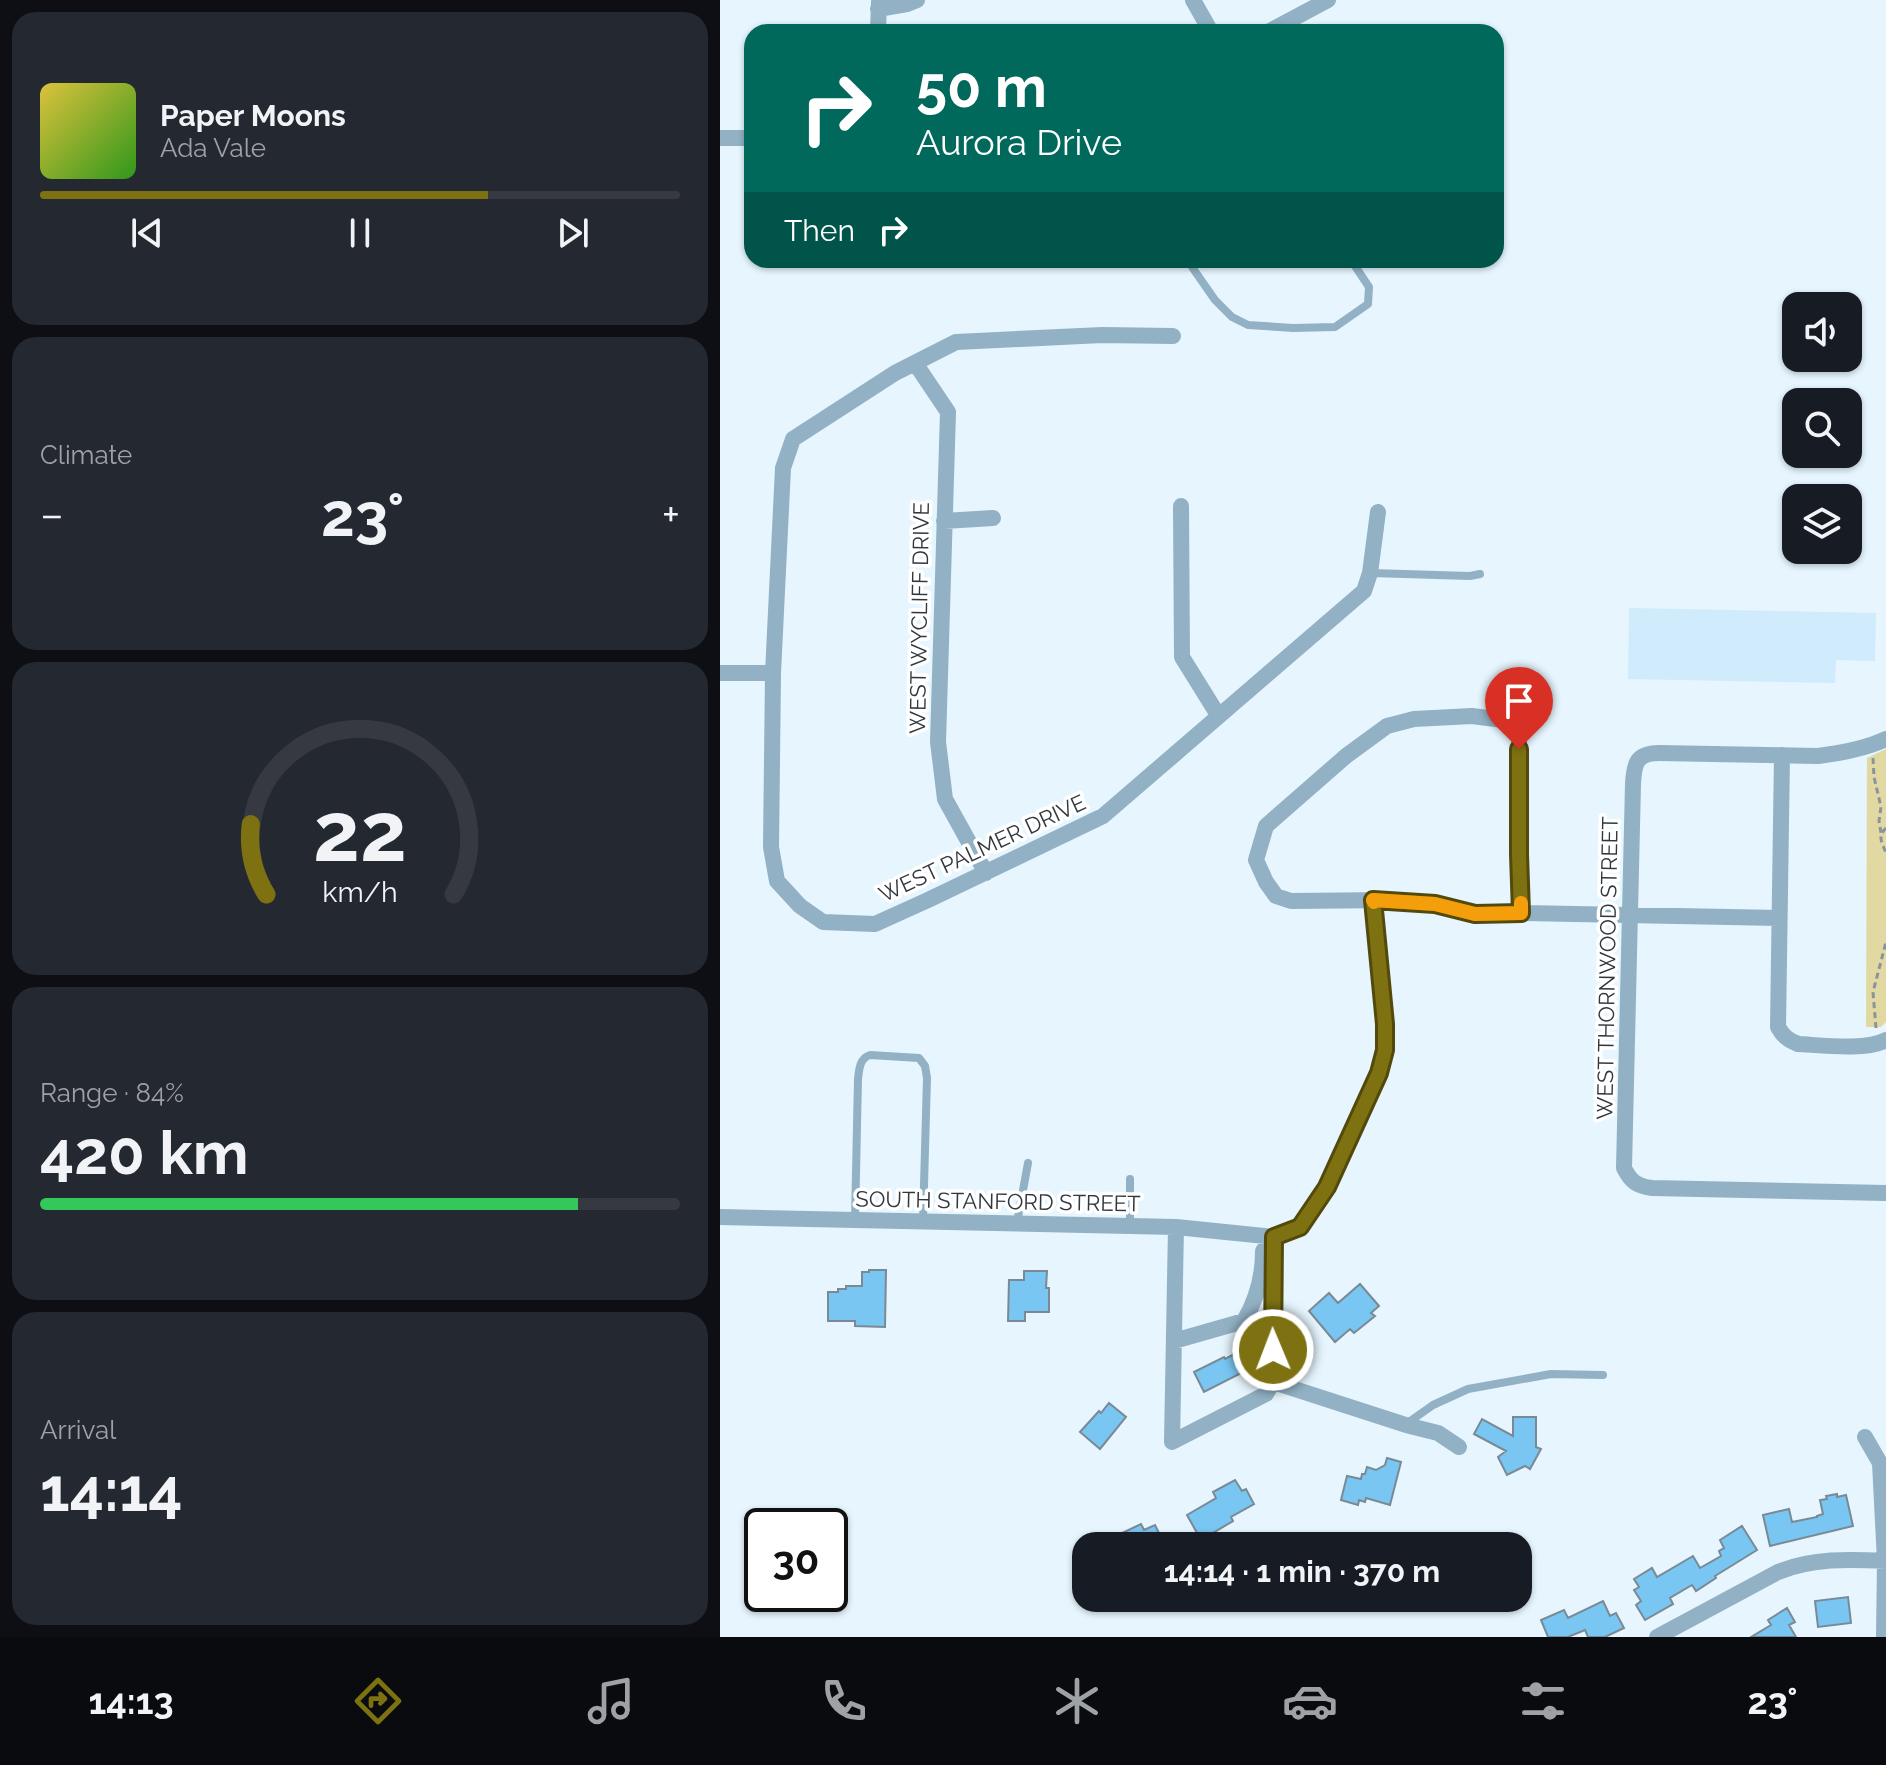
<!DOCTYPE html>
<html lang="en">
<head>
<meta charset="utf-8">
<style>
	body { margin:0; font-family:Raleway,sans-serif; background:#242831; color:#f1f3f6; height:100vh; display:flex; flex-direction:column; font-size:30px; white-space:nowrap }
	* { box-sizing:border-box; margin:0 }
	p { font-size:26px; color:#9ea1a6 }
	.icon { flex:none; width:44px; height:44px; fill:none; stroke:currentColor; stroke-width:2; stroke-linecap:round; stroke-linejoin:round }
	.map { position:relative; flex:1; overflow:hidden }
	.details { display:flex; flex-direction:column; gap:12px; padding:12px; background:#0d0f14; width:720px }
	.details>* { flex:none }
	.top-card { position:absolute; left:24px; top:24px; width:760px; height:244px; border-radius:24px; box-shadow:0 2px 6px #0004; background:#00695c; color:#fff; overflow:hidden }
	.tools { position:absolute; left:1062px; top:292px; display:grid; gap:16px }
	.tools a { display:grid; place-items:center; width:80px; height:80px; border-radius:16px; background:#171b24; box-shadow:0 2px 6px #0004; font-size:40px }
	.speed { position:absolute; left:24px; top:1508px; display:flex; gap:16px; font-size:40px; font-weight:700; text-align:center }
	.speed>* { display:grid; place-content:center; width:104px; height:104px; border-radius:50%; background:#171b24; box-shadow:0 2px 6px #0004; line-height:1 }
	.speed .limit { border:4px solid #111; border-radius:12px; background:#fff; color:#111 }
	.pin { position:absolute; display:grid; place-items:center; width:68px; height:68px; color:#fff; margin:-82px -34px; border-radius:50% 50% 50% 0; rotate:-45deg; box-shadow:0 0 8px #0007 }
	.pin .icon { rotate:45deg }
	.me { position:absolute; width:88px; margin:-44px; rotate:359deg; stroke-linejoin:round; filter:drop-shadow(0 0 6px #0008) }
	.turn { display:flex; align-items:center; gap:28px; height:168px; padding:0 40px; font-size:36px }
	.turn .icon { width:104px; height:104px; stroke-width:2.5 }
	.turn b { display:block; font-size:56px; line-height:68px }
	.then { display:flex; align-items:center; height:76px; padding:0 40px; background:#0003; gap:16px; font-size:30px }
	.big { font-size:60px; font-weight:700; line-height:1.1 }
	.details .card { flex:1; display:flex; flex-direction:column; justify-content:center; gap:12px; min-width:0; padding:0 28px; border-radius:24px; background:#242831 }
	.details .dial { align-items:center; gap:0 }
	.dial svg { height:208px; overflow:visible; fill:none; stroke:#363941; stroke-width:7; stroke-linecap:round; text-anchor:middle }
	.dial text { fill:#f1f3f6; stroke:none }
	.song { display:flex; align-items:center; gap:24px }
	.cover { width:96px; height:96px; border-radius:12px; background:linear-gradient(135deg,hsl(50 70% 55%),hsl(110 70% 35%)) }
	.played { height:8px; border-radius:4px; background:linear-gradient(90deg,#7e7111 70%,#363941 70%) }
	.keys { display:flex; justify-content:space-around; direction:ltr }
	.heat { display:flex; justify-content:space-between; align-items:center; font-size:44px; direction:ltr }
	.charge { height:12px; border-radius:6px; background:linear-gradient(90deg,#34c759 84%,#363941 0) }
	.trip { position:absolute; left:352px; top:1532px; width:460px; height:80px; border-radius:24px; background:#171b24; box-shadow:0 2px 6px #0004; font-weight:700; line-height:80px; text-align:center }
	.dock { display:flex; height:128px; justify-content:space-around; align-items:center; background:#090b0e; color:#9ea1a6 }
	.dock .icon { width:56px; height:56px }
	.dock .current { color:#7e7111 }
	.dock b { font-size:36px; color:#f1f3f6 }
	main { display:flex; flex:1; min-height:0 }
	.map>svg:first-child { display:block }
	.built { fill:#d0ebfb }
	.green { fill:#e1d9a1 }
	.building { fill:#79c6f2; stroke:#798a95; stroke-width:2 }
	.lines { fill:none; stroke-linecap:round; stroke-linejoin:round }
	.path { stroke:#89949b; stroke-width:3; stroke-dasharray:6 4; stroke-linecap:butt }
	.lane { stroke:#92b1c4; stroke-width:8 }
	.street { stroke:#92b1c4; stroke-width:16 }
	.route-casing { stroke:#52490b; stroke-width:20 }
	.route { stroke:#7e7111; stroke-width:14 }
	.slow { stroke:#f59e0b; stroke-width:14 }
	.labels { text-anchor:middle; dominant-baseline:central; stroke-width:7; stroke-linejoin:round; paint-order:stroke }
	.street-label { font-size:22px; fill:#31383d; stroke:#fff }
</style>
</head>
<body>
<main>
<section class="details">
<div class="card">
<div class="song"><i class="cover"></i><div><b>Paper Moons</b><p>Ada Vale</p></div></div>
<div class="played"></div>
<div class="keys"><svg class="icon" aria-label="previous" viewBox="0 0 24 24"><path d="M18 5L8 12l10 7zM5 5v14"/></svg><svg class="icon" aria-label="pause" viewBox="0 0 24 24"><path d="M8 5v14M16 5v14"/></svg><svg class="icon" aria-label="next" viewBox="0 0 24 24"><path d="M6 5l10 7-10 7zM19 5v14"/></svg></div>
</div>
<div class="card"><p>Climate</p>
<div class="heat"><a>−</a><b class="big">23°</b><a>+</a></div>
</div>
<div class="card dial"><svg viewBox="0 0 100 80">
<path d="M14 69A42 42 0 1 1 86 69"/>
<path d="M14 69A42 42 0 0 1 8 42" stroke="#7e7111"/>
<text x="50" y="56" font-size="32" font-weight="700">22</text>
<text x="50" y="72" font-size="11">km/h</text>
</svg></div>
<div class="card"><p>Range · 84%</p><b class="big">420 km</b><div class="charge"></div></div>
<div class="card"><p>Arrival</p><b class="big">14:14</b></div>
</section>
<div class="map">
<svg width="1166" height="1637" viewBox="0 0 1166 1637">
	<rect width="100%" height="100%" fill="#e6f5fe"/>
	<path class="built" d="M909 608 1156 613 1155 661 1116 660 1115 683 908 679Z"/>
	<path class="green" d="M1166 749V1022L1161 1027H1146L1147 758Z"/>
	<path class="building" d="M149 1270H166L165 1327 135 1326V1321H108V1292H118V1289H126V1286H142V1272H149Z
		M304 1271H327L326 1288H329V1312H305V1321H288L289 1280H304Z
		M640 1284 659 1306 651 1313 655 1316 634 1333 630 1329 615 1342 589 1311 609 1293 618 1303Z
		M524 1349 533 1367 484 1392 474 1372 504 1357 505 1359Z
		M389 1403 406 1417 380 1449 360 1432 379 1411 381 1413Z
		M793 1417H816V1447L821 1449 810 1469 805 1466 787 1475 778 1457 786 1451 754 1434 762 1419 793 1436Z
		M667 1458 681 1462 670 1505 646 1498 645 1502 639 1500 638 1505 621 1500 627 1476 641 1479 642 1474H645L647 1467 656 1470 665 1465Z
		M515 1480 522 1491 526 1489 534 1504 511 1517 513 1521 481 1540 467 1515 496 1498 493 1492Z
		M1117 1494V1497L1126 1495 1133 1526 1050 1546 1043 1515 1069 1509 1072 1522 1097 1517V1516L1103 1514 1100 1500 1107 1499 1106 1496Z
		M421 1524 424 1530 435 1525 443 1541 432 1546H375Z
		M1022 1526 1037 1550 995 1576 996 1578 976 1591 972 1585 950 1598 953 1604 925 1620 916 1605 921 1601 914 1590 919 1587 914 1579 932 1568 937 1577 973 1556 980 1568 1001 1556 999 1551 1004 1548 1000 1540Z
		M1128 1597 1131 1623 1098 1627 1095 1601Z
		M883 1601 890 1616 896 1613 904 1628 885 1637H868L865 1630 848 1637H828L821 1620 844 1610 848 1618Z
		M1067 1608 1075 1622 1069 1625 1076 1637H1031L1051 1625 1048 1620Z"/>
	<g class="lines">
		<path class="path" d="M1153 758 1154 777 1161 807 1159 821 1161 833
			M1166 828C1157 837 1162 842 1166 853
			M1156 1028 1153 992 1166 942"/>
		<path class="lane" d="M470 260 472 267 495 300 512 317 528 325 573 328 615 327 648 304 649 287 631 260
			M651 573 750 576 760 574
			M410 1179V1225
			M135 1220 138 1079C139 1069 140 1058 150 1055L199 1058 205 1066 207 1078 203 1221
			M297 1223 308 1163
			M686 1424 713 1405 748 1389 831 1374 883 1375"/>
		<path class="street" d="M473 0 491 32
			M158 9 187 4 197 0
			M158 32 159 2
			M548 32 608 0
			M0 138H32
			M195 363 228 412 218 742 225 799 266 873
			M461 506 462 657 498 715
			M224 521 273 518
			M0 673H53L63 468 73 439 175 373 236 342 382 335 453 336
			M53 673 51 847 57 881 80 906 103 922 155 924 208 900 383 816 644 591 650 573 658 512
			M752 716 799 722V854L801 913 755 914 715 904 670 900 571 901 556 896 546 882 536 860 546 826 626 756 667 726 694 719Z
			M1166 739C1145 749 1122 753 1098 756L939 753C916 753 914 764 913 784L904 1168C911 1182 917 1186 932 1188L1166 1193
			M1062 755 1058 1027C1063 1036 1068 1040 1078 1044 1100 1045 1147 1051 1166 1040
			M801 913 1059 918
			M0 1217 456 1227 554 1237 580 1227 607 1187 630 1140 659 1073 665 1050V1024L653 900
			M456 1227 452 1442 546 1394 553 1382
			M454 1341 524 1321C537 1299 543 1277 543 1251L554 1237
			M553 1382 686 1425 718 1433 739 1447
			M553 1382 552 1319 554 1252
			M1145 1437 1160 1463 1165 1561 1164 1637
			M937 1637 1058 1572C1092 1558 1129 1559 1165 1561"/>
	</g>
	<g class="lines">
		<defs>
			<path id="route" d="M553 1350 554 1237 580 1227 607 1187 659 1073 665 1050V1024L653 900 715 904 755 914 801 913 799 854V749"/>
		</defs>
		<use href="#route" class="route-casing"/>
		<use href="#route" class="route"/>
		<path class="slow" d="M654 902 653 900 715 904 755 914 801 913V903"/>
	</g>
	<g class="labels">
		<g class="street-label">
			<text transform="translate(199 618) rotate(-89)">WEST WYCLIFF DRIVE</text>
			<text transform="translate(262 848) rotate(-25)">WEST PALMER DRIVE</text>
			<text transform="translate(887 968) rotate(-89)">WEST THORNWOOD STREET</text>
			<text transform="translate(278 1201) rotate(1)">SOUTH STANFORD STREET</text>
		</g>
	</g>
</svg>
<div class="tools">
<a><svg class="icon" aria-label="sound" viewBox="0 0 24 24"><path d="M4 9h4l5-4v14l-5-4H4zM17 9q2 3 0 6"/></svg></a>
<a><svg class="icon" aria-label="search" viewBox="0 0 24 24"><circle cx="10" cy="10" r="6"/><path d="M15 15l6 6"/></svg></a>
<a><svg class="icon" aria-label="layers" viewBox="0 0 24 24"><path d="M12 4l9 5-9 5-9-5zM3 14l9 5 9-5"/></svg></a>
</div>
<div class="speed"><div class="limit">30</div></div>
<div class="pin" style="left:799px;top:749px;background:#d93025"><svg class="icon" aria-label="arrive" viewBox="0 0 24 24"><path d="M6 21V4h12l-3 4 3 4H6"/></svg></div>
<svg class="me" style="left:553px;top:1350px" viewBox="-20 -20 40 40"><circle r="17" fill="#7e7111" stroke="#fff" stroke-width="3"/><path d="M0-11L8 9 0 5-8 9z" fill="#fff"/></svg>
<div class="trip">14:14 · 1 min · 370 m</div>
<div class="top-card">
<div class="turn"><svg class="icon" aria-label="right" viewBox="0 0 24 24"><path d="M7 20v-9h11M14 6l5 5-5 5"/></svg><div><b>50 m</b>Aurora Drive</div></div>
<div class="then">Then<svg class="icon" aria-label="right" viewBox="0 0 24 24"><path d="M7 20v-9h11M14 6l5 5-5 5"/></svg></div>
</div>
</div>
</main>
<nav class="dock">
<b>14:13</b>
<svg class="icon current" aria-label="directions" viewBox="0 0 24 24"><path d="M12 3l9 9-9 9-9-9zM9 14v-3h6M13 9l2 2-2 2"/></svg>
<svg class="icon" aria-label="music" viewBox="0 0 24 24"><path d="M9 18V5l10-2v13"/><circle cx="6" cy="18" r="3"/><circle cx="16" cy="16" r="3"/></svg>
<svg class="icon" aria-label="phone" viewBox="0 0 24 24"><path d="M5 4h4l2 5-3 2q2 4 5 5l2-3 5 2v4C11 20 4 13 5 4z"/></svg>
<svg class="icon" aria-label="climate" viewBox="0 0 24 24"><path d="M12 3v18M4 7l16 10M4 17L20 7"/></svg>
<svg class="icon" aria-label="car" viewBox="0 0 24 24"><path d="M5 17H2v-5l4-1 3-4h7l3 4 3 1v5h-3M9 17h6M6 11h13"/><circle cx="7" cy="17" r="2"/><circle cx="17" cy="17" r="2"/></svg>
<svg class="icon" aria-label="filters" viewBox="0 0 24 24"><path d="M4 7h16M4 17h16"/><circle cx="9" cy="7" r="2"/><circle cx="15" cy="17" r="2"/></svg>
<b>23°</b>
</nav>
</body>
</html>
